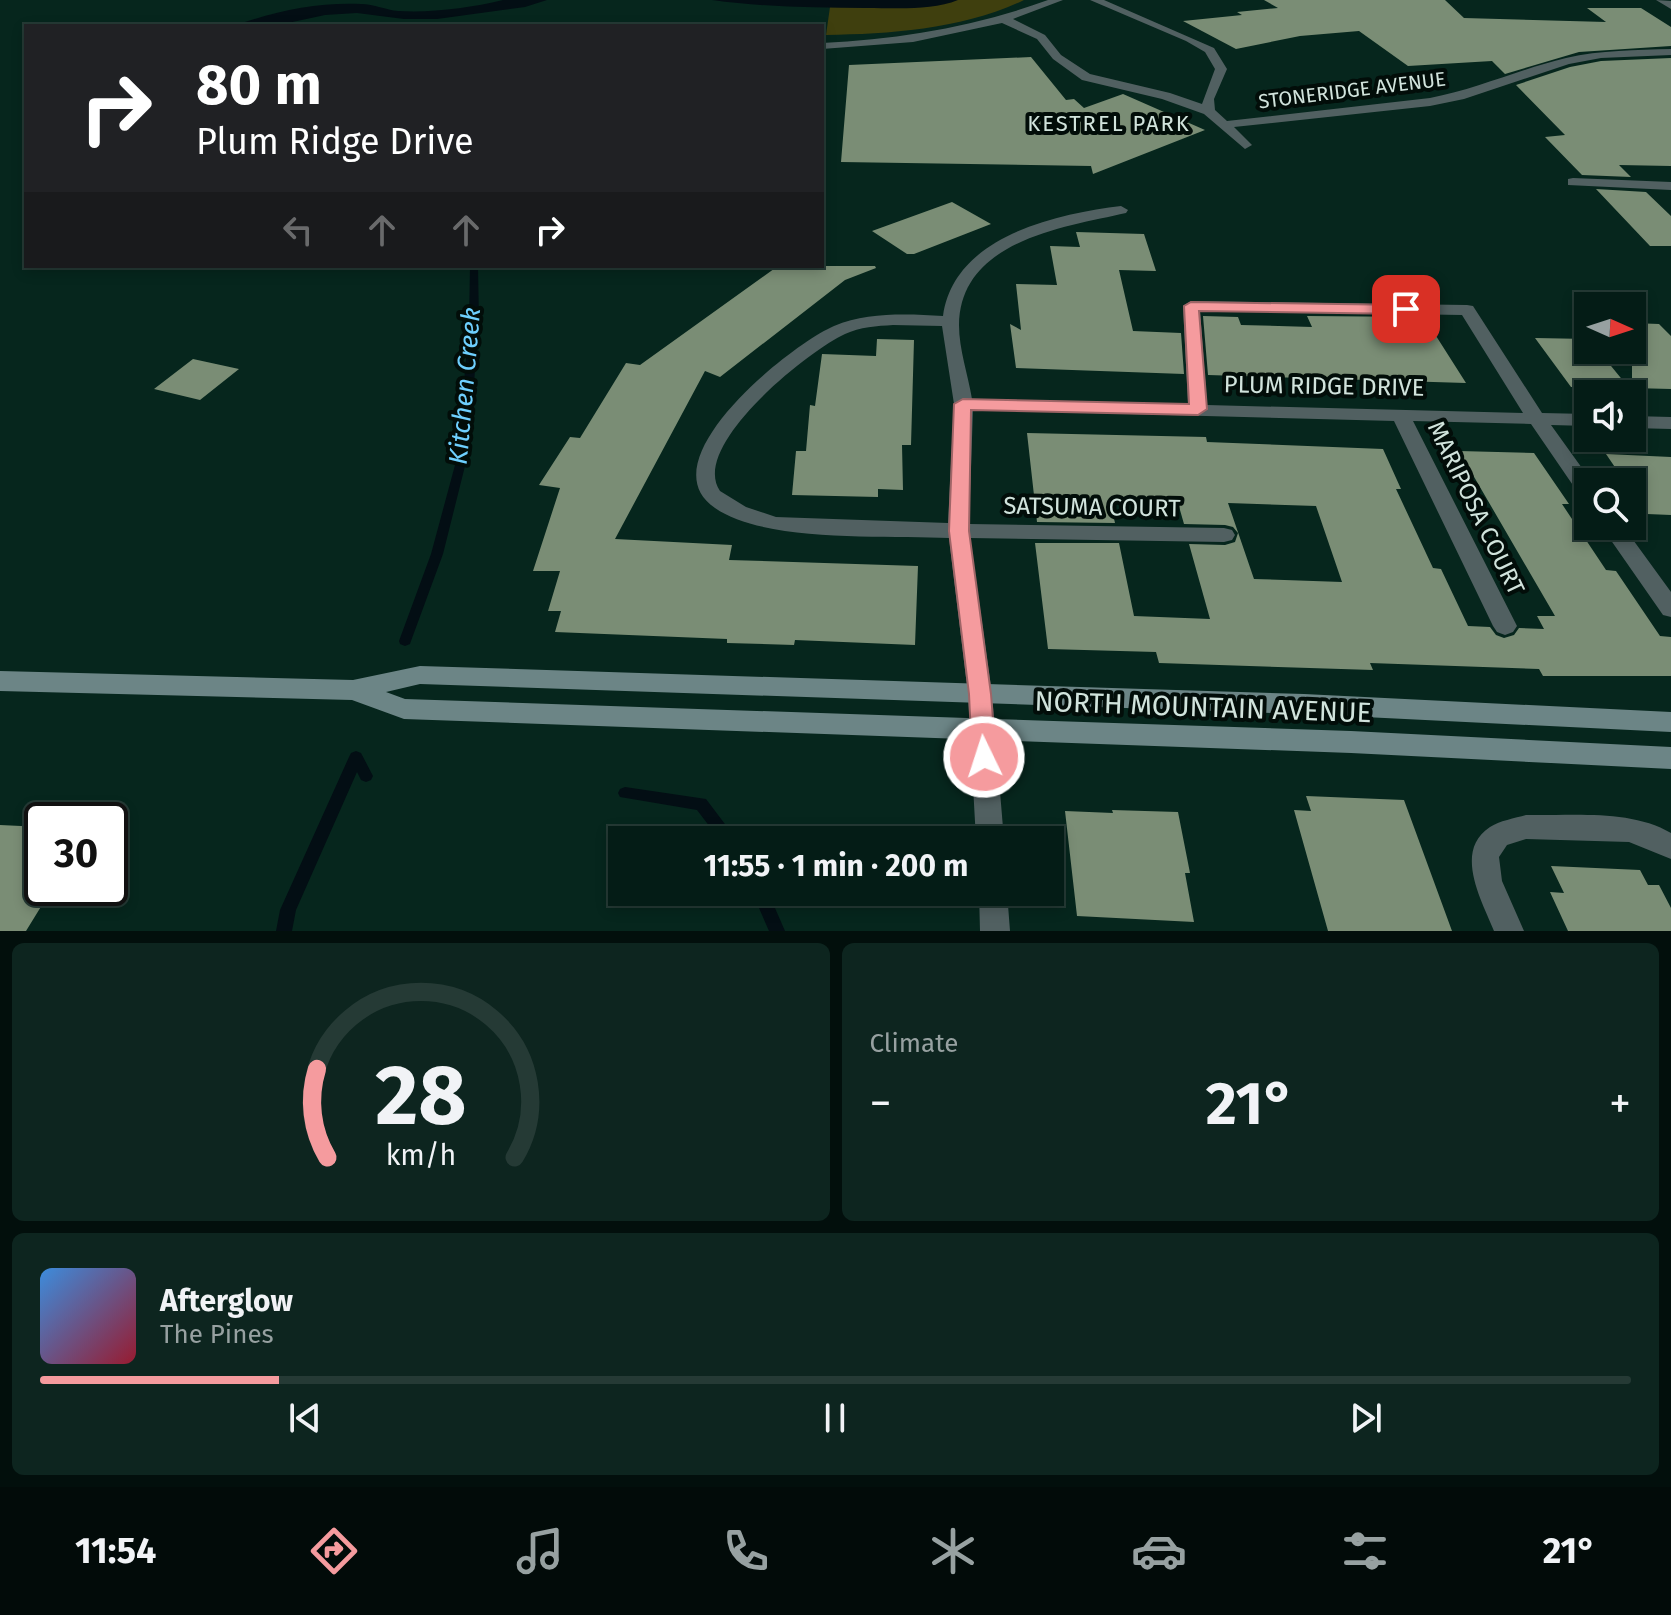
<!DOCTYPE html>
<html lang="en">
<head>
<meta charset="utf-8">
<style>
	body { margin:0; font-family:"Fira Sans",sans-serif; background:#0d251f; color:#f1f3f6; height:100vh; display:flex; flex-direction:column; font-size:30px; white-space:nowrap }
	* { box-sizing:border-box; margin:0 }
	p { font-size:26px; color:#97a1a1 }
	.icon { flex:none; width:44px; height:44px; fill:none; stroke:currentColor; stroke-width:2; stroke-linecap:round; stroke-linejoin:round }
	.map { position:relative; height:931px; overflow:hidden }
	.details { display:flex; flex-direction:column; gap:12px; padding:12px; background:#020f0c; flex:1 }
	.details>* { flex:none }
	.hud { position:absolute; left:24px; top:24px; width:800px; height:244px; border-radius:0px; box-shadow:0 4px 12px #0003,0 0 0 2px #253a35; background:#202124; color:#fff; overflow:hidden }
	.needle { width:52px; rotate:93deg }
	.buttons { position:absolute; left:1574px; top:292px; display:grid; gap:16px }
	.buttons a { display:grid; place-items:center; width:72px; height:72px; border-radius:0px; background:#041c16; box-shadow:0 4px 12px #0003,0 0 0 2px #253a35; font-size:40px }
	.speed { position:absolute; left:24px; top:802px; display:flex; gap:16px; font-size:40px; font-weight:700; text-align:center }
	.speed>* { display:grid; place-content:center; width:104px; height:104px; border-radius:50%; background:#041c16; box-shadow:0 4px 12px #0003,0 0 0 2px #253a35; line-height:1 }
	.speed .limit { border:4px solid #111; border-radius:12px; background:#fff; color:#111 }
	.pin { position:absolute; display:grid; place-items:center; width:68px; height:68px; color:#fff; margin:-34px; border-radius:16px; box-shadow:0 4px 12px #0006 }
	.me { position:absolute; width:88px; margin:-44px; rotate:356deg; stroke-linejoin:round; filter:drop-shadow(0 0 6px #0008) }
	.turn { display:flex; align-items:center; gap:28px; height:168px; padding:0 40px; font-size:36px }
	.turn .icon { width:104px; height:104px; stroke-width:2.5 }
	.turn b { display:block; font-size:56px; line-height:68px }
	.lanes { display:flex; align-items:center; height:76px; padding:0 40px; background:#0003; justify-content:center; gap:40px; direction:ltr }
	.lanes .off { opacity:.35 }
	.big { font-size:60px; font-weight:700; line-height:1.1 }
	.details .tile { flex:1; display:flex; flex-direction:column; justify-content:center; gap:12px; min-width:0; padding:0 28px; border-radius:12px; background:#0d251f }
	.details .dial { align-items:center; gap:0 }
	.dial svg { height:208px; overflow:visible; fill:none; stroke:#253a35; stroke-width:7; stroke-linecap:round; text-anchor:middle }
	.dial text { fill:#f1f3f6; stroke:none }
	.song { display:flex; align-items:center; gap:24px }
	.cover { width:96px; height:96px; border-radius:12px; background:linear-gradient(135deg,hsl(210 70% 55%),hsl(350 70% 35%)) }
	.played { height:8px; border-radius:4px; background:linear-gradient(90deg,#f59b9e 15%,#253a35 15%) }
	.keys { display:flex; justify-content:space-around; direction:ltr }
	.heat { display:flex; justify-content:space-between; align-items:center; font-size:44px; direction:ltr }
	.details .tiles { flex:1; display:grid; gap:12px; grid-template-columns:1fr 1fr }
	.tile:last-child { grid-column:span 2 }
	.trip { position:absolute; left:608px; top:826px; width:456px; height:80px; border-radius:0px; background:#041c16; box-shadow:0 4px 12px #0003,0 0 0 2px #253a35; font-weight:700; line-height:80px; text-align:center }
	.menu { display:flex; height:128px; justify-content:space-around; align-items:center; background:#020b09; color:#97a1a1 }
	.menu .icon { width:56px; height:56px }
	.menu .current { color:#f59b9e }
	.menu b { font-size:36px; color:#f1f3f6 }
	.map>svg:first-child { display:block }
	.green { fill:#3f3f0e }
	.water { fill:#030e14 }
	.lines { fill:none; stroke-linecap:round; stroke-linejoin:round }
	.stream { fill:#030e14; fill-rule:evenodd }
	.building { fill:#7a8d75; fill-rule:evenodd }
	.street { fill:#516061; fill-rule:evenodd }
	.secondary { fill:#6c8586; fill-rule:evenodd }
	.route { fill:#f59b9e; stroke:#9f6567; stroke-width:2 }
	.labels { text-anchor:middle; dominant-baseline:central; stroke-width:8; stroke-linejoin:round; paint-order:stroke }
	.far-street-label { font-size:20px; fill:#d1e3dc; stroke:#020d09 }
	.far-neighbourhood-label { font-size:22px; letter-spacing:2px; fill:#d1e3dc; stroke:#020d09 }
	.street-label { font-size:24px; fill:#d1e3dc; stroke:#020d09 }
	.water-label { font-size:26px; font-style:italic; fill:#6ecffe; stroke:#020d09 }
	.near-street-label { font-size:28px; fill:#d1e3dc; stroke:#020d09 }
</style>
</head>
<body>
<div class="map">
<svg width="1671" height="931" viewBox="0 0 1671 931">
	<rect width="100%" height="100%" fill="#06261d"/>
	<path class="green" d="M831 0H1024C964 29 891 34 826 35Z"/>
	<path class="water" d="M503 0H547L525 7 437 19H404L357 13 325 15 274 26H234C274 11 319 2 361 4 374 4 386 10 398 11 432 13 470 8 503 0Z
		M712 0H958C931 11 895 8 866 8 815 8 763 7 712 0Z"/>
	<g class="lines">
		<path class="stream" d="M470 266H478L479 323 468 454 443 554 411 641 410 644 405 646 400 644 399 641 431 554 458 454 469 323Z
			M356 751 361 753 373 776 371 780 366 782 361 780 357 772 296 910 292 931H276L280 910 349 757 351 753Z
			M625 787 706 799 737 840H720L697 810 620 797 618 793 620 789Z
			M752 892H768L785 931H769Z"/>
	</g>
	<path class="building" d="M1264 0H1445L1464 18 1606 22 1587 8H1641L1671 27V46L1579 52 1505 74 1492 61 1408 66 1359 31 1300 36 1236 49 1183 21 1242 15 1237 12 1278 8Z
		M1031 57 1066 100 1074 99 1084 108 1123 94 1205 130 1093 174 1091 166 841 162 849 65Z
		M1671 58V166L1619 165 1631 177 1582 175 1545 137 1565 135 1516 85 1570 67 1601 61Z
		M1596 189 1646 192 1671 216V246H1650Z
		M952 202 991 224 914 254H907L872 231Z
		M1076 232 1144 234 1156 271 1119 270 1133 331 1181 333 1184 374 1016 368 1010 324 1021 330 1016 284 1057 285 1050 246 1080 247Z
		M778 266H875L876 268 845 280 720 377 705 371 615 539 732 545 729 560 918 566 915 645 795 640 794 645 727 643V639L555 632 561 611H548L560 571H533L560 488 539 485 570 437 580 438 626 363 640 365Z
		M1203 316 1238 317 1241 325 1312 327 1307 316 1424 317 1466 383 1208 375Z
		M1632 323 1659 324 1671 336V389L1632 388Z
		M1535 338 1588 339V350H1598L1629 388 1571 387Z
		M877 339 914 340 911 445H902L903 490 878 489V497L792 495 796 451H806L810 405 815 406 822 354 876 356Z
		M193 359 239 369 200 400 154 389Z
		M1027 433 1206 437 1207 442 1383 449 1401 489H1396L1433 568 1441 569 1468 626 1490 627 1496 635 1504 638 1514 635 1519 628 1544 629 1537 616H1555L1459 451 1534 453 1569 504H1562L1606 570 1616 571 1660 636 1671 637V676H1543L1539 669 1370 663 1373 670 1159 663 1156 652 1048 649 1035 543H1119L1134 616 1210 619 1189 544 1225 545 1235 542 1238 533 1233 527 1225 525 1184 524 1178 503 1110 501 1115 523 1037 522ZM1228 503 1316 506 1342 582 1254 579Z
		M1606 454 1671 457V515L1647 514 1632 492V482H1625Z
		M1306 796 1404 800 1452 931H1328L1294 810 1311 811Z
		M1112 810 1178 812 1190 873H1185L1194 922 1077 916 1065 811 1113 813Z
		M0 825 42 827V905L26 931H0Z
		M1551 866 1640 870 1648 885H1659L1671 908V931H1568L1550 892 1564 893Z"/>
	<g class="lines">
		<path class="street" d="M1048 0H1063L1013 19 1045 35 1061 55 1090 74 1170 93 1202 104 1215 69 1205 52 1186 41 1090 0H1104L1214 48 1227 69 1214 99 1215 110 1227 121 1430 98C1477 89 1520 69 1566 58 1601 50 1636 50 1671 49V55L1601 58 1569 64 1464 99 1430 106 1234 127 1252 145 1245 149 1204 114 1162 99 1082 80 1053 59 1037 39 1002 23 913 42 822 49V43C900 39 974 27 1048 0Z
			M1656 0 1671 1V9Z
			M1573 178 1671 182V190L1568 185V179Z
			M1121 206 1128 210 1126 213C1065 227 960 240 959 325 959 350 968 374 972 399L1188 404 1183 306 1191 301 1467 305 1473 306 1542 413 1588 414V426L1551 425 1592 482H1588V499L1581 497 1531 424 1413 421 1517 626 1513 632 1505 635 1497 632 1493 626 1394 421 973 410 969 524 1224 528 1232 530 1235 535 1232 540 1224 542 970 538 992 694 1004 840H976L968 694 949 538C886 535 765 543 715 508 645 461 790 345 834 326 868 312 907 314 943 316 954 236 1056 214 1121 206ZM1200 311 1462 315 1523 413 1207 405ZM893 325 942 326 954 404 948 523 776 517 746 507 720 491C689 446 808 351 845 334 860 327 877 326 893 325Z
			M1632 416 1671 417V429L1632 428Z
			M1601 526H1623L1671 592V617L1663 615Z
			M1526 815C1572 816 1630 809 1671 833V859L1629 842 1526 839 1507 845 1499 857 1502 881 1524 931H1494C1482 901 1453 851 1490 827 1499 821 1515 818 1526 815Z
			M979 892H1007L1010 931H980Z"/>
		<path class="secondary" d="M420 666 1304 694 1671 712V732L1304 714 420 684 386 692 405 699 1351 731 1671 747V769L1351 753 404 719 352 700 0 691V671L353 680Z"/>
	</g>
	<path class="route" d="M1191 302 1406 305 1413 309 1406 314 1199 311 1207 409 1198 415 971 410 969 531 991 694 996 757 993 764 984 767 976 764 972 757 969 694 949 531 954 404 963 399 1189 404 1184 306Z"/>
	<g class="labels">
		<g class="far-street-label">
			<text transform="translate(1352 90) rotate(-7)">STONERIDGE AVENUE</text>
		</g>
		<g class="far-neighbourhood-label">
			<text x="1109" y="123">KESTREL PARK</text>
		</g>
		<g class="street-label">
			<text transform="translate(1324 386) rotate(1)">PLUM RIDGE DRIVE</text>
			<text transform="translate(1092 507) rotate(1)">SATSUMA COURT</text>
			<text transform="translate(1476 508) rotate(64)">MARIPOSA COURT</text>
		</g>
		<g class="water-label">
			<text transform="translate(465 386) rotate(-85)">Kitchen Creek</text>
		</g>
		<g class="near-street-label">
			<text transform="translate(1203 707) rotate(2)">NORTH MOUNTAIN AVENUE</text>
		</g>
	</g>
</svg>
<div class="buttons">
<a><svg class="needle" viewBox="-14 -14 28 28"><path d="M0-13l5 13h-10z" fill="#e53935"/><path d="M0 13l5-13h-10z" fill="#97a1a1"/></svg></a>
<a><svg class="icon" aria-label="sound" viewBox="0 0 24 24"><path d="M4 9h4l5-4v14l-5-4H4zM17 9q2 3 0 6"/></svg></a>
<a><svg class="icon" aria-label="search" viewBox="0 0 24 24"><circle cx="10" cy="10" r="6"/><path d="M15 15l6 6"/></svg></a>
</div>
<div class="speed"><div class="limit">30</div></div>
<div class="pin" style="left:1406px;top:309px;background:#d93025"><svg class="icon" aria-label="arrive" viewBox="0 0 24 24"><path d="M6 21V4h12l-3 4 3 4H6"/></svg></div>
<svg class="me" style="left:984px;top:757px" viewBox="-20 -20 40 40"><circle r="17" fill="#f59b9e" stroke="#fff" stroke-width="3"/><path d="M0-11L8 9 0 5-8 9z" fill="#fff"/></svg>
<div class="trip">11:55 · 1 min · 200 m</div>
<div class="hud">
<div class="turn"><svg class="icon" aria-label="right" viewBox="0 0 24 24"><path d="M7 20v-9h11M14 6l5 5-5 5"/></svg><div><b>80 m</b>Plum Ridge Drive</div></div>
<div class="lanes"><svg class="icon off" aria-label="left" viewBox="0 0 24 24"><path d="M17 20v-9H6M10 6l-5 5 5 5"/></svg><svg class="icon off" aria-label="ahead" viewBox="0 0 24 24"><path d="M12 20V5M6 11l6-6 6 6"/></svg><svg class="icon off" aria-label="ahead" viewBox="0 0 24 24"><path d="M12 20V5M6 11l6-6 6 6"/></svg><svg class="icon" aria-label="right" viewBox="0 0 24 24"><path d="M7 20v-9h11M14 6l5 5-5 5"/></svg></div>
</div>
</div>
<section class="details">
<div class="tiles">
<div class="tile dial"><svg viewBox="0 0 100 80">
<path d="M14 69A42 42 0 1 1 86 69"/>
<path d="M14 69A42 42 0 0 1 10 35" stroke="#f59b9e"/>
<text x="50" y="56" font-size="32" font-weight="700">28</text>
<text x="50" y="72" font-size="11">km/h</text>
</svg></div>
<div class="tile"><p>Climate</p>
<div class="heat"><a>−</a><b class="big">21°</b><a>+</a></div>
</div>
<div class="tile">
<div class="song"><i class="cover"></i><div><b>Afterglow</b><p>The Pines</p></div></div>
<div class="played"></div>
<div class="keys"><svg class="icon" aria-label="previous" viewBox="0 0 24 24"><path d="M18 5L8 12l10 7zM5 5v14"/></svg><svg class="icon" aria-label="pause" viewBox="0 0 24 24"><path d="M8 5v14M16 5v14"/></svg><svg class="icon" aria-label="next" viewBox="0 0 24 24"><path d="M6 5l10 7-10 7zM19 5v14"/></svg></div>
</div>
</div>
</section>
<nav class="menu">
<b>11:54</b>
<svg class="icon current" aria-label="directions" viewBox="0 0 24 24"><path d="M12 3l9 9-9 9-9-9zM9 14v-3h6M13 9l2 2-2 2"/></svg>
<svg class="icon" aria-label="music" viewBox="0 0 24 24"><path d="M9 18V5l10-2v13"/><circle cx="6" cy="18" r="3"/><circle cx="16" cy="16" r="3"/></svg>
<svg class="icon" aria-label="phone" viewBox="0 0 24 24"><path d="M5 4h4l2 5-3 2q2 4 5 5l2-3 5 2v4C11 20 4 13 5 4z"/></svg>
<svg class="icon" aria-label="climate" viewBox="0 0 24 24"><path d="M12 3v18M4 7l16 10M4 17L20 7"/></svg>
<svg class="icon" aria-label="car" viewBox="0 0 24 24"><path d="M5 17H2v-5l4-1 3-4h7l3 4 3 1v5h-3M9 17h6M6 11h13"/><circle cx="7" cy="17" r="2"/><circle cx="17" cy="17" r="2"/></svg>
<svg class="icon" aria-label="filters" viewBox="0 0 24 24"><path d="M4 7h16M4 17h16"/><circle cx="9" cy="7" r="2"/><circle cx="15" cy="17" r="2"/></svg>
<b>21°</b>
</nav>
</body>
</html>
